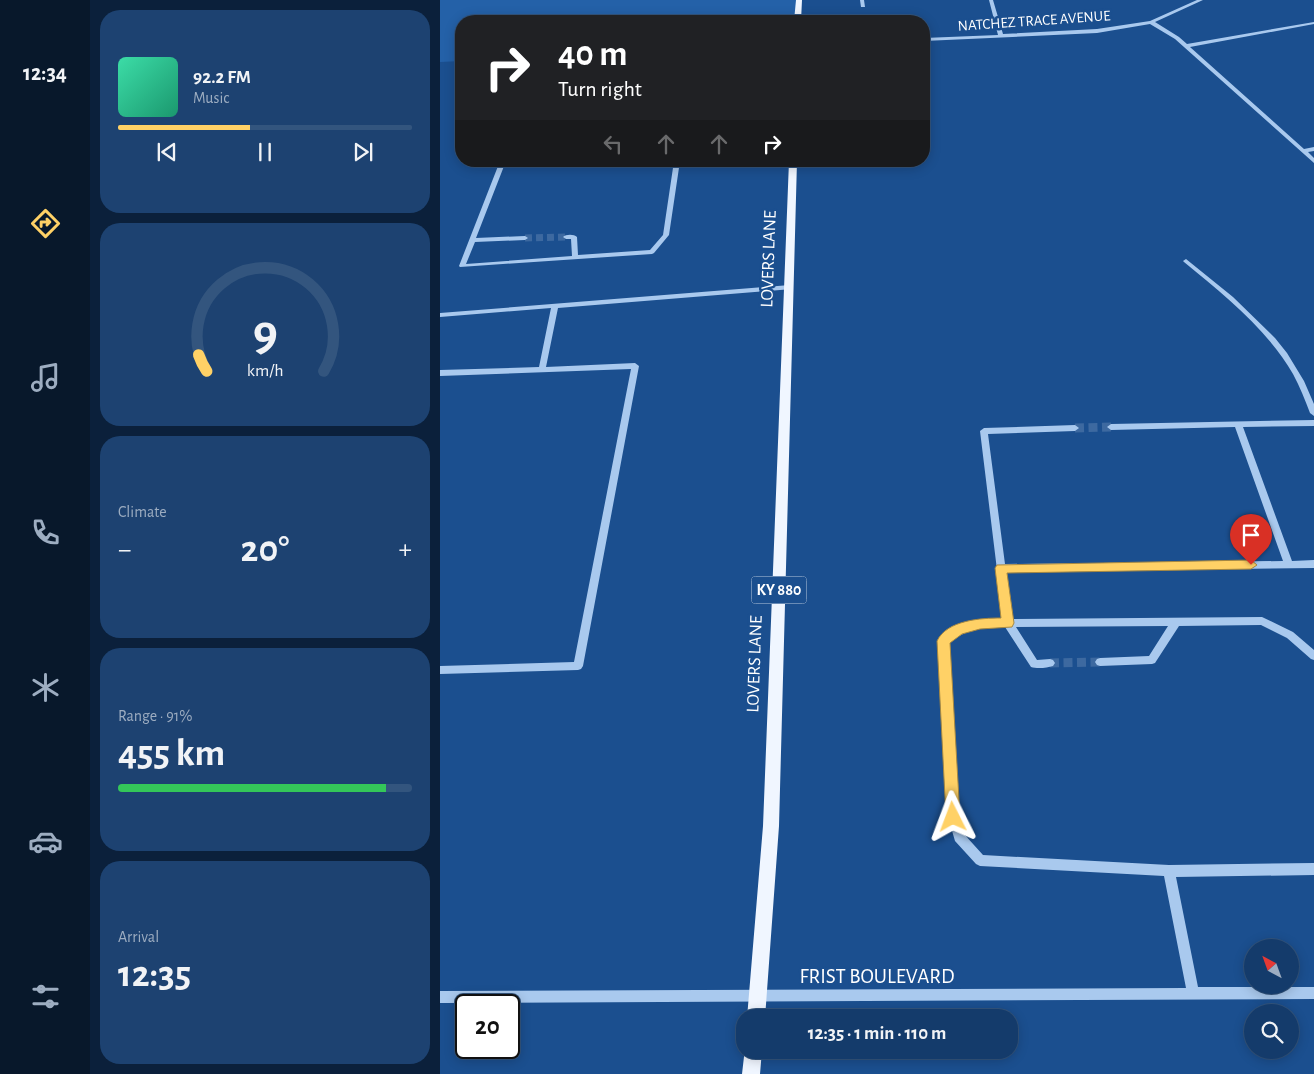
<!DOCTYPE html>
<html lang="en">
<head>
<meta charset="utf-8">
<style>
	body { margin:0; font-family:"Alegreya Sans",sans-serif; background:#1d4271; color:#f1f3f6; height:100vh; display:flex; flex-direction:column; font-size:19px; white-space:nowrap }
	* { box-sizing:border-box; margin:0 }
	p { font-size:16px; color:#9dadc1 }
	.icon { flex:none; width:28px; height:28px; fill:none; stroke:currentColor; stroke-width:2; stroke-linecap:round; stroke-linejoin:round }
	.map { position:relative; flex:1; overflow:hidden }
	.details { display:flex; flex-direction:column; gap:10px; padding:10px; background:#0b203b; width:350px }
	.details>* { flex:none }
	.banner { position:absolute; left:15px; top:15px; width:475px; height:152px; border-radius:20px; box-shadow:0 2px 12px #0003,0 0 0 1px #33557e; background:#202124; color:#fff; overflow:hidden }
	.needle { width:32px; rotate:319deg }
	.buttons { position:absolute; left:804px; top:939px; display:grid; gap:10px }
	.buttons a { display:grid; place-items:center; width:55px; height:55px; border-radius:50%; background:#143b6b; box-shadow:0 2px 12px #0003,0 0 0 1px #33557e; font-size:25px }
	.speed { position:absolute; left:15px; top:994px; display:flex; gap:10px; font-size:25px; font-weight:700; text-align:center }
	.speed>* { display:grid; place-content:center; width:65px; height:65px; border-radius:50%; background:#143b6b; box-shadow:0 2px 12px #0003,0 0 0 1px #33557e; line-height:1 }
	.speed .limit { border:2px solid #111; border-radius:8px; background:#fff; color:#111 }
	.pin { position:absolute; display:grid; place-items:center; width:42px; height:42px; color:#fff; margin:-51px -21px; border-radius:50% 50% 50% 0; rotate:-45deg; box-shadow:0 0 5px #0007 }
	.pin .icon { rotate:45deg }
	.me { position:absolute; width:55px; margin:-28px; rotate:357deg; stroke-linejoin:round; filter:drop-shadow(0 0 4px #0008) }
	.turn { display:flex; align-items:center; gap:18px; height:105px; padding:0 20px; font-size:22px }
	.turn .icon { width:65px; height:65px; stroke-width:2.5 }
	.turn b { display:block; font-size:35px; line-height:42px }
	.lanes { display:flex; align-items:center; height:48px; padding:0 20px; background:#0003; justify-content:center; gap:25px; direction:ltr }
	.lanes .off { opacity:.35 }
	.big { font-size:38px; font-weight:700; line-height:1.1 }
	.details .tile { flex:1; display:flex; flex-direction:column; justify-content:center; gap:8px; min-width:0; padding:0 18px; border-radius:20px; background:#1d4271 }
	.details .dial { align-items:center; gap:0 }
	.dial svg { height:130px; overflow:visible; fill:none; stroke:#33557e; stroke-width:7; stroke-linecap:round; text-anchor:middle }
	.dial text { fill:#f1f3f6; stroke:none }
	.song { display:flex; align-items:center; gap:15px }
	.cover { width:60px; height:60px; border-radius:8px; background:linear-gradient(135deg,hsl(160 70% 55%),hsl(160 70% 35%)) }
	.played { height:5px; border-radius:2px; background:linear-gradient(90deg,#ffd166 45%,#33557e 45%) }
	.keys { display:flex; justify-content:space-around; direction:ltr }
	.heat { display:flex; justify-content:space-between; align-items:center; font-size:28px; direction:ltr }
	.charge { height:8px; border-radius:4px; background:linear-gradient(90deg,#34c759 91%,#33557e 0) }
	.trip { position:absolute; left:296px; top:1009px; width:282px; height:50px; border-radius:20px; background:#143b6b; box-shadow:0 2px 12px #0003,0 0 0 1px #33557e; font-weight:700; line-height:50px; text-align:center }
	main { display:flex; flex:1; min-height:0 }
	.tab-bar { display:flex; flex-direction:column; width:90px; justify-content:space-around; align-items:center; background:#08182b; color:#9dadc1 }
	.tab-bar .icon { width:35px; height:35px }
	.tab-bar .active { color:#ffd166 }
	.tab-bar b { font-size:22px; color:#f1f3f6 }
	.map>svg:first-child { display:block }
	.green { fill:#2461a8 }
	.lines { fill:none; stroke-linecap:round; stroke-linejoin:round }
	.minor-tunnel-far1 { stroke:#3d69a0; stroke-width:7; stroke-dasharray:7 4; stroke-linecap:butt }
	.minor-tunnel { stroke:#3d69a0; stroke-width:9; stroke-dasharray:9 4.5; stroke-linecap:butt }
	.minor { fill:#a9c9ee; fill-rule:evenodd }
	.major { fill:#f0f6ff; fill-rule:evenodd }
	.route { fill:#ffd166; stroke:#a68842 }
	.labels { text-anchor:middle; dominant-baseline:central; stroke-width:5; stroke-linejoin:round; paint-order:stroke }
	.far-street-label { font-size:15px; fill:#fff; stroke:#1b4f8f }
	.shield { fill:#1b4f8f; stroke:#bbcadd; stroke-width:1 }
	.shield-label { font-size:16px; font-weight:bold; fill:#fff }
	.street-label { font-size:18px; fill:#fff; stroke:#1b4f8f }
	.near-street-label { font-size:21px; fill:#fff; stroke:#1b4f8f }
</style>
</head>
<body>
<main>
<nav class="tab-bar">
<b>12:34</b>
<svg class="icon active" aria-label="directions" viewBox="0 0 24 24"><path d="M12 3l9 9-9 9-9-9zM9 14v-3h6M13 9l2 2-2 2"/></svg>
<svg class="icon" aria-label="music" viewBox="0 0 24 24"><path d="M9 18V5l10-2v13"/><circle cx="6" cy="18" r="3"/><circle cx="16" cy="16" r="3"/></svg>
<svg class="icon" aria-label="phone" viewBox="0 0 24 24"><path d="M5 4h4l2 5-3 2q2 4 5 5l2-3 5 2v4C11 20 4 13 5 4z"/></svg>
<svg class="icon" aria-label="climate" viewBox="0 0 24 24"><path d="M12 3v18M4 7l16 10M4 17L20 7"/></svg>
<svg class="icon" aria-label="car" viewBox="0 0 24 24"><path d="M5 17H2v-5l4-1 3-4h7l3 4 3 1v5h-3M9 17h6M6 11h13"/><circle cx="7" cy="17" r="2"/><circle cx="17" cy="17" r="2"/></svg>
<svg class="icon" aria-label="filters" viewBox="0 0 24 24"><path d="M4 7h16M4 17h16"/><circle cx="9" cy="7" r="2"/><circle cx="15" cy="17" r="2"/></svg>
</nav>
<section class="details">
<div class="tile">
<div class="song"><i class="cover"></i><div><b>92.2 FM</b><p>Music</p></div></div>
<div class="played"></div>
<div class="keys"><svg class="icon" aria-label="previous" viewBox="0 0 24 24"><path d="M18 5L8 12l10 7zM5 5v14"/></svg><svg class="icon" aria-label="pause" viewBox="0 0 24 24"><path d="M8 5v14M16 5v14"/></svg><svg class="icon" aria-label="next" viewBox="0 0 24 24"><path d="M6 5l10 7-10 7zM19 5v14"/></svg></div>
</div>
<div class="tile dial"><svg viewBox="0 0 100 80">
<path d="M14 69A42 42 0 1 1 86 69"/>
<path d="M14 69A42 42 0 0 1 9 59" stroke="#ffd166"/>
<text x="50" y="56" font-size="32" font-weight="700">9</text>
<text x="50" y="72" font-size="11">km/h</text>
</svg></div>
<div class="tile"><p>Climate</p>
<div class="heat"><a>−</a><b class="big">20°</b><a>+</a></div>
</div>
<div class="tile"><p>Range · 91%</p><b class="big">455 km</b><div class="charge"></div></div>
<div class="tile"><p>Arrival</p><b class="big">12:35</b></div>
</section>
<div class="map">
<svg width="874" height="1074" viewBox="0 0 874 1074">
	<rect width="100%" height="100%" fill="#1b4f8f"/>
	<path class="green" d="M0 0H359L358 21H21V61L0 62Z"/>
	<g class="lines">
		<path class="minor-tunnel-far1" d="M85 238 126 237"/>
		<path class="minor-tunnel" d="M635 428 671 427
			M610 663 660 662"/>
		<path class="minor" d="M420 0H424L425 7H421Z
			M549 0H553L563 34 657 29 710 21 757 0H763L715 22 739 37 747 44 874 22V24L750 47 864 149 874 147V151L868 152 874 158V163L735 39 710 24 657 33 484 41V38L558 35Z
			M60 161H66L36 238 85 236 88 238 85 240 35 242 26 264 132 256 131 239H126L123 237C126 234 134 234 137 237L138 255 210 250 223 235 234 161H240L229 235 214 253 212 254 20 267 19 266Z
			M746 259 793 297 835 338 847 353 864 381 874 404V416L870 413C865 400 860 387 853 374 827 329 784 295 744 262L743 261Z
			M350 285H352V289L118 308 106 367 195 363 199 366 143 666 141 669 138 670 0 674V666L134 662 191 369 0 376V370L99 367 111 308 0 317V313Z
			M874 420V426L803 427 852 561 874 560V568L566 572 572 619 822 617 853 632 874 650V660L871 659 847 638 821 625 739 626 715 663 712 664 660 666 657 665 655 662 657 659 660 658 709 656 728 626 576 627 597 660 610 659 613 660 615 663 613 666C607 668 597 669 591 667L565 627C539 627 530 628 508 643L518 817 524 834 543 855 729 865 874 863V875L736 877 758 987H874V999L0 1003V991L746 988 724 876 540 866 536 864 515 841 508 817 498 641 500 638C523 622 534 619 563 619L540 431 544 428 635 425 639 428 635 431 548 434 565 564 843 561 795 427 671 430 667 427 671 424Z"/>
		<path class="major" d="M356 0H362L361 21H354Z
			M349 161H357L339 826 325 1018H307L323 826Z
			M305 1048V1050H322L320 1074H302Z"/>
	</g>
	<path class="route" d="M811 560 817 565 811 569 567 573 574 623 572 627 540 629 522 634 510 643 520 817 518 822 513 824 508 822 506 817 497 641C507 620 541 618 561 618L555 568 557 565Z"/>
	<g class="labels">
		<g class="far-street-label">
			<text transform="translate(594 21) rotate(-4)">NATCHEZ TRACE AVENUE</text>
		</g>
		<rect class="shield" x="311.5" y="576.5" width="55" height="27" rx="4"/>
		<g class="shield-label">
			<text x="339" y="590">KY 880</text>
		</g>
		<g class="street-label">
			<text transform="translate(329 259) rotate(-88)">LOVERS LANE</text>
			<text transform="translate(315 664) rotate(-88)">LOVERS LANE</text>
		</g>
		<g class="near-street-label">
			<text x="437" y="976">FRIST BOULEVARD</text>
		</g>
	</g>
</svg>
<div class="buttons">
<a><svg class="needle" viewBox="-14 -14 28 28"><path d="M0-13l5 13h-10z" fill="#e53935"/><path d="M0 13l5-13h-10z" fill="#9dadc1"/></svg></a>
<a><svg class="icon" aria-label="search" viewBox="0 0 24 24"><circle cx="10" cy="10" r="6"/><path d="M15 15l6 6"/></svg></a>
</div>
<div class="speed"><div class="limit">20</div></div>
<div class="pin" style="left:811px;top:565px;background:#d93025"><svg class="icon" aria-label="arrive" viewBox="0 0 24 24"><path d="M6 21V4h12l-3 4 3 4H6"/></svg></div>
<svg class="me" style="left:513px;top:817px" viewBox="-20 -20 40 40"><path d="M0-17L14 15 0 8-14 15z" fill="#ffd166" stroke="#fff" stroke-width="4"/></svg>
<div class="trip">12:35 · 1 min · 110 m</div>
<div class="banner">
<div class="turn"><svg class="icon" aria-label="right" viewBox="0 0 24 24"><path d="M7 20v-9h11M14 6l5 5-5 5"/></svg><div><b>40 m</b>Turn right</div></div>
<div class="lanes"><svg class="icon off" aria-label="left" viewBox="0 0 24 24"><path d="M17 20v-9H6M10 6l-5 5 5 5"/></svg><svg class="icon off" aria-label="ahead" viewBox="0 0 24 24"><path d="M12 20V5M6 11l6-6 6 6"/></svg><svg class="icon off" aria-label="ahead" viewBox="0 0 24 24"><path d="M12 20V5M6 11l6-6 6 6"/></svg><svg class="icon" aria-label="right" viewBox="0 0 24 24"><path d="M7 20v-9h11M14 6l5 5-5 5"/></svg></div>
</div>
</div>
</main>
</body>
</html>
